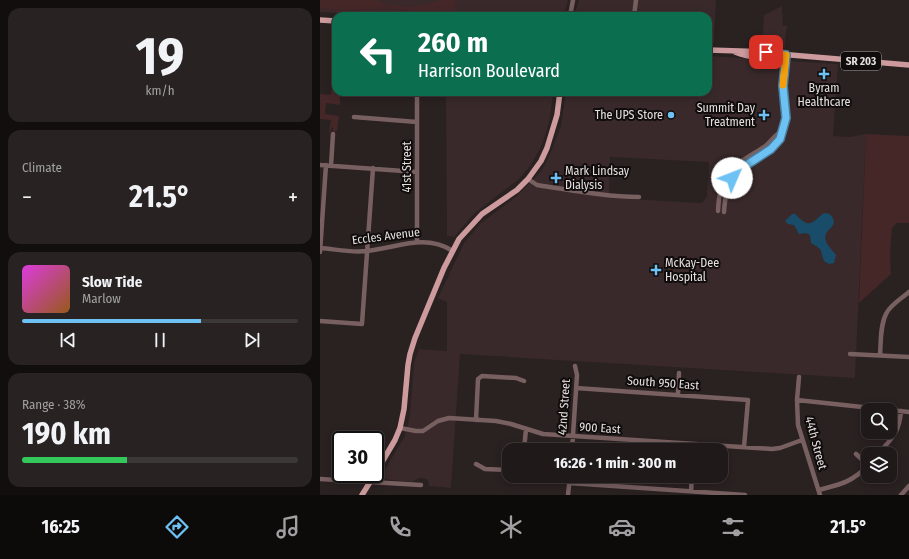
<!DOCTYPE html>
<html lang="en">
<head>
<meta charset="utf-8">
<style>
	body { margin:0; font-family:"Fira Sans Condensed",sans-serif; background:#282222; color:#f1f3f6; height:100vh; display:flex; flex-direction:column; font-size:15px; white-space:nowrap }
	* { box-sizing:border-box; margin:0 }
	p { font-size:13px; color:#a2a0a2 }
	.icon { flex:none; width:22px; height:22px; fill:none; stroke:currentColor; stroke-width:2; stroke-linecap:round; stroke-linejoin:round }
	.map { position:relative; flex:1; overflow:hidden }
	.sheet { display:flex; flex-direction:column; gap:8px; padding:8px; background:#120e0e; width:320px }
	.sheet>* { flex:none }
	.hud { position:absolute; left:12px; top:12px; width:380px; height:84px; border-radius:12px; box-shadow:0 2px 10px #0003,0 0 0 1px #3d3838; background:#0b6e4f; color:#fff; overflow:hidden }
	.buttons { position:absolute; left:541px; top:403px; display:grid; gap:8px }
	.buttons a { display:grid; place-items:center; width:36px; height:36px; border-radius:8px; background:#201919; box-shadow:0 2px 10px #0003,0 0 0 1px #3d3838; font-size:20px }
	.speed { position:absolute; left:12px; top:431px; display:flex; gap:8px; font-size:20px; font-weight:700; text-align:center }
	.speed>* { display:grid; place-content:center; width:52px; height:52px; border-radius:50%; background:#201919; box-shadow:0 2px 10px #0003,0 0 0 1px #3d3838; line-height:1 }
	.speed .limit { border:2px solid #111; border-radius:6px; background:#fff; color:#111 }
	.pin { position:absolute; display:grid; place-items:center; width:34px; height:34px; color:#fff; margin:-17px; border-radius:8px; box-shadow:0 2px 6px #0006 }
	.me { position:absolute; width:44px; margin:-22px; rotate:46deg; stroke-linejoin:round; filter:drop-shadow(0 0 3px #0008) }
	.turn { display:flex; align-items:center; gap:14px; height:84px; padding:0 20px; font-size:18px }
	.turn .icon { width:52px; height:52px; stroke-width:2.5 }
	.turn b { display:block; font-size:28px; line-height:34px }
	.big { font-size:30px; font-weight:700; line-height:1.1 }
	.sheet .widget { flex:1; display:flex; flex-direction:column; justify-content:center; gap:6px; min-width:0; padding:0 14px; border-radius:12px; background:#282222 }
	.sheet .dial { align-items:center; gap:0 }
	.dial b { font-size:52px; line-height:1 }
	.song { display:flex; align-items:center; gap:12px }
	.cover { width:48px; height:48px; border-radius:6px; background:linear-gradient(135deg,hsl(300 70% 55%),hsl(30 70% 35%)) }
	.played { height:4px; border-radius:2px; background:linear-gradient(90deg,#6ec2f3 65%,#3d3838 65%) }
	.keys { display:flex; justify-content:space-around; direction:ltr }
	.heat { display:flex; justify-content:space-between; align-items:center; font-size:22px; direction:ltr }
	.charge { height:6px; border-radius:3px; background:linear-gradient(90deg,#34c759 38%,#3d3838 0) }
	.trip { position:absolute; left:182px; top:443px; width:226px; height:40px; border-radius:12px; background:#201919; box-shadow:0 2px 10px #0003,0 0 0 1px #3d3838; font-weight:700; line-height:40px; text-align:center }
	.menu { display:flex; height:64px; justify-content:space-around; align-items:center; background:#0d0a0a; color:#a2a0a2 }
	.menu .icon { width:28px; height:28px }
	.menu .selected { color:#6ec2f3 }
	.menu b { font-size:18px; color:#f1f3f6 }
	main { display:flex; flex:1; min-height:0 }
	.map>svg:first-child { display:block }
	.built { fill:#39292a; fill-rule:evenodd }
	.green { fill:#452728 }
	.water { fill:#184c68 }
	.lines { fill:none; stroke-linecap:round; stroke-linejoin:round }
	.minor { stroke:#785f60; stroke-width:4.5 }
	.major { stroke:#cd9b9d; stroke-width:5.5 }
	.route-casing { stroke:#487e9e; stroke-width:10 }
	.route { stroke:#6ec2f3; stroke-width:7 }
	.slow { stroke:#f59e0b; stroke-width:7 }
	.poi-dot { fill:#6ec2f3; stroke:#100c0c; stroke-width:1.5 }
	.labels { text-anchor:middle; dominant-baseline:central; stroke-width:4; stroke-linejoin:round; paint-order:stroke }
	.shield { fill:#100c0c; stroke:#a5a0a0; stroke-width:1 }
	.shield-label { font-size:11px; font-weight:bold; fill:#e5dfdf }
	.poi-label { font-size:12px; fill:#e5dfdf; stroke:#100c0c; text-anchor:end }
	.street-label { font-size:12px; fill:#e5dfdf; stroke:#100c0c }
</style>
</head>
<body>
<main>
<section class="sheet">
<div class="widget dial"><b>19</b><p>km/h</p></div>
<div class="widget"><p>Climate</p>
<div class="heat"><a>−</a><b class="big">21.5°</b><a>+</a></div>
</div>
<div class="widget">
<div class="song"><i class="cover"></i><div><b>Slow Tide</b><p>Marlow</p></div></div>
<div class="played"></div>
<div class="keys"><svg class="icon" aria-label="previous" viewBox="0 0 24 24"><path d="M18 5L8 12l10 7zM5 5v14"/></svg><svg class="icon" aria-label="pause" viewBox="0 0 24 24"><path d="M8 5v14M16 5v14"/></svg><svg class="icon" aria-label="next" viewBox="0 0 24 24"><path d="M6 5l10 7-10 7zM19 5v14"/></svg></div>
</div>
<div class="widget"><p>Range · 38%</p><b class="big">190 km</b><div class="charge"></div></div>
</section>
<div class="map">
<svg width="589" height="495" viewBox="0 0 589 495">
	<rect width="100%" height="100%" fill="#2a2121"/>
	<path class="built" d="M0 0H248L244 16H58L0 12Z
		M259 0H396L394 43 388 42V16H254Z
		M462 6 463 26H468L466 31 465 48 442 46 444 15Z
		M388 56 518 64 513 136 530 137 546 134 535 378 140 354 131 488 109 486 108 480 103 478H99L92 482 62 479 61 476 85 436 90 415 94 363 99 349 127 351V302L118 298 144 243 161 223 197 196 221 171 229 157 241 126 246 92H388ZM290 157 389 162 387 196 382 203 289 198Z
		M126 92H233L230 118 226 133 220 149 210 166 198 180 165 205 152 216 134 237 127 236Z"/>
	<path class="green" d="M0 0H57L65 4V8L26 11 0 8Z
		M119 0H135L136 16H113L87 10 67 8V4C84 8 104 7 119 0Z
		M2 9C23 14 45 9 66 9 81 9 95 12 109 16H70L4 11Z
		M12 86H14V90H16V92H20V105L6 103 5 114 19 116 17 131 13 132V128L11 127V132H9L11 120 0 119V94L11 95Z
		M546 134 589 136V223H577L572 228 570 255 571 274 539 303Z"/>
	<path class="water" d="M504 213C510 213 513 216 514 222 513 227 510 228 507 232 501 241 512 249 516 255L514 263 509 264 504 261C499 249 505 251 491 243L490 235 486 233 479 234 474 225 468 224 465 221 472 214H475C478 216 479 219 483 221 492 228 497 217 504 213Z"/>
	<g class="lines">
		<path class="minor" d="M250 16 253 0
			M314 16 316 0
			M97 92V242
			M34 117 97 122
			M0 165 97 172
			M11 166 13 134
			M208 179 217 185C251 190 285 197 319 197
			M398 211C400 168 412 168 444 147 451 142 455 134 462 131
			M404 212C406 179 413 172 441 156 448 152 455 147 459 140 470 121 464 106 463 86 463 75 465 65 466 55
			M0 248C15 249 31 253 46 251 77 248 104 233 133 251
			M0 252 6 165
			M0 321 42 324 53 168
			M530 354 589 357
			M560 355C561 342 560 326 566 314 570 305 581 299 589 292
			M479 377 477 400 478 425 500 495
			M256 388 428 400 424 447
			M358 394 359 373
			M477 400 589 412
			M156 420 158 379 162 376 196 378 204 381
			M80 428 96 431H103L118 421 129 418 176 421 191 424 223 434 452 449 460 448 482 440
			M204 450 206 429
			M252 450 257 375 255 366
			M536 454 548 465
			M558 454C573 437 579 433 581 411
			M156 464 165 469 189 470
			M0 479 101 485
			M249 483 425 495
			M499 490C521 484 530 483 548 466
			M371 491 372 476
			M248 495 250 476
			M581 495 589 486"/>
		<path class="major" d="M0 20 16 21
			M388 50 454 52 459 54 589 65
			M415 52C427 57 447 60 459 54
			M55 474 75 440 80 428 84 409 88 365 90 354 95 338 124 268 139 239 162 214 197 190 208 179 221 161 227 148 237 115 240 92
			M42 495 55 474"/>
	</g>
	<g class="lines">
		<defs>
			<path id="route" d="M412 178 425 166 451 149 460 139 466 118 463 86 466 55 446 52"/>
		</defs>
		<use href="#route" class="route-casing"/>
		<use href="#route" class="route"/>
		<path class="slow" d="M462 55H466L463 85"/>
	</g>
	<g class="poi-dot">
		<path d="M502 68h4v4h4v4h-4v4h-4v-4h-4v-4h4z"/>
		<circle cx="351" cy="115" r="4"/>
		<path d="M442 109h4v4h4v4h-4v4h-4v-4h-4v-4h4z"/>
		<path d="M234 172h4v4h4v4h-4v4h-4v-4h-4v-4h4z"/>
		<path d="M334 264h4v4h4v4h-4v4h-4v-4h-4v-4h4z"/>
	</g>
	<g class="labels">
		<rect class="shield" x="521" y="52" width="40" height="18" rx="3"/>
		<g class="shield-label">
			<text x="541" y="61">SR 203</text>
		</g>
		<g class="poi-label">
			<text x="504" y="88" text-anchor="middle">Byram<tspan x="504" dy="14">Healthcare</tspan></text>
			<text x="435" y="108">Summit Day<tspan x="435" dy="14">Treatment</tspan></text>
			<text x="343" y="115">The UPS Store</text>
			<text x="245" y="171" text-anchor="start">Mark Lindsay<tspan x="245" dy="14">Dialysis</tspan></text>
			<text x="345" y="263" text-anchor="start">McKay-Dee<tspan x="345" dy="14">Hospital</tspan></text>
		</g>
		<g class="street-label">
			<text transform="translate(87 167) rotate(-90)">41st Street</text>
			<text transform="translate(66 236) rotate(-7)">Eccles Avenue</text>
			<text transform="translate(343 383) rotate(4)">South 950 East</text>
			<text transform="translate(244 407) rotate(-86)">42nd Street</text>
			<text transform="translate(280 428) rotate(4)">900 East</text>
			<text transform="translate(496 443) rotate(75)">44th Street</text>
		</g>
	</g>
</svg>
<div class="buttons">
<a><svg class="icon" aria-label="search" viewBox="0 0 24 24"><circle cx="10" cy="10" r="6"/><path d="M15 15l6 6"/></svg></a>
<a><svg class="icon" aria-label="layers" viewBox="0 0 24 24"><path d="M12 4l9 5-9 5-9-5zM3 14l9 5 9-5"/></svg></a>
</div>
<div class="speed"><div class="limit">30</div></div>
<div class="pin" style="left:446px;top:52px;background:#d93025"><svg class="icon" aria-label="arrive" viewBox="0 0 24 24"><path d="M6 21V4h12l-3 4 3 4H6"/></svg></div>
<svg class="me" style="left:412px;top:178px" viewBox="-20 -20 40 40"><circle r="19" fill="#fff"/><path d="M0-13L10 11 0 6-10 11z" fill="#6ec2f3"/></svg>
<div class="trip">16:26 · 1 min · 300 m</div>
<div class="hud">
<div class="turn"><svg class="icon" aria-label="left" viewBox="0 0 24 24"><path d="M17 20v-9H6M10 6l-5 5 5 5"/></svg><div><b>260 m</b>Harrison Boulevard</div></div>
</div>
</div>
</main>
<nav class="menu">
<b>16:25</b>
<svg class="icon selected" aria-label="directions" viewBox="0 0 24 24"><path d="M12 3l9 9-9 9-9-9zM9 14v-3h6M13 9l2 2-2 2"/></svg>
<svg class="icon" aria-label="music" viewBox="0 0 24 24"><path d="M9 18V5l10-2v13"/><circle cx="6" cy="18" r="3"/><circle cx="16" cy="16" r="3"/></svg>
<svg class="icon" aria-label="phone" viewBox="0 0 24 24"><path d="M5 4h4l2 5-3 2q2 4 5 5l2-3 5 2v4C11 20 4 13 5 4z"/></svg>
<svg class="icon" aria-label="climate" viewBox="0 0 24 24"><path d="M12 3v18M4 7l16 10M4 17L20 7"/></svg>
<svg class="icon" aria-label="car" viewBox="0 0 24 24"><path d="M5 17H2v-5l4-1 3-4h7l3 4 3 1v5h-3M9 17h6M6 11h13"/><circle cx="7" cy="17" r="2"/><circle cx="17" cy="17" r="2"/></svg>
<svg class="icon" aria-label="filters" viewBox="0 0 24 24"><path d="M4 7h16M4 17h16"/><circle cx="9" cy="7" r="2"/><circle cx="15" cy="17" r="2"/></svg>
<b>21.5°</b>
</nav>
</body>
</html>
